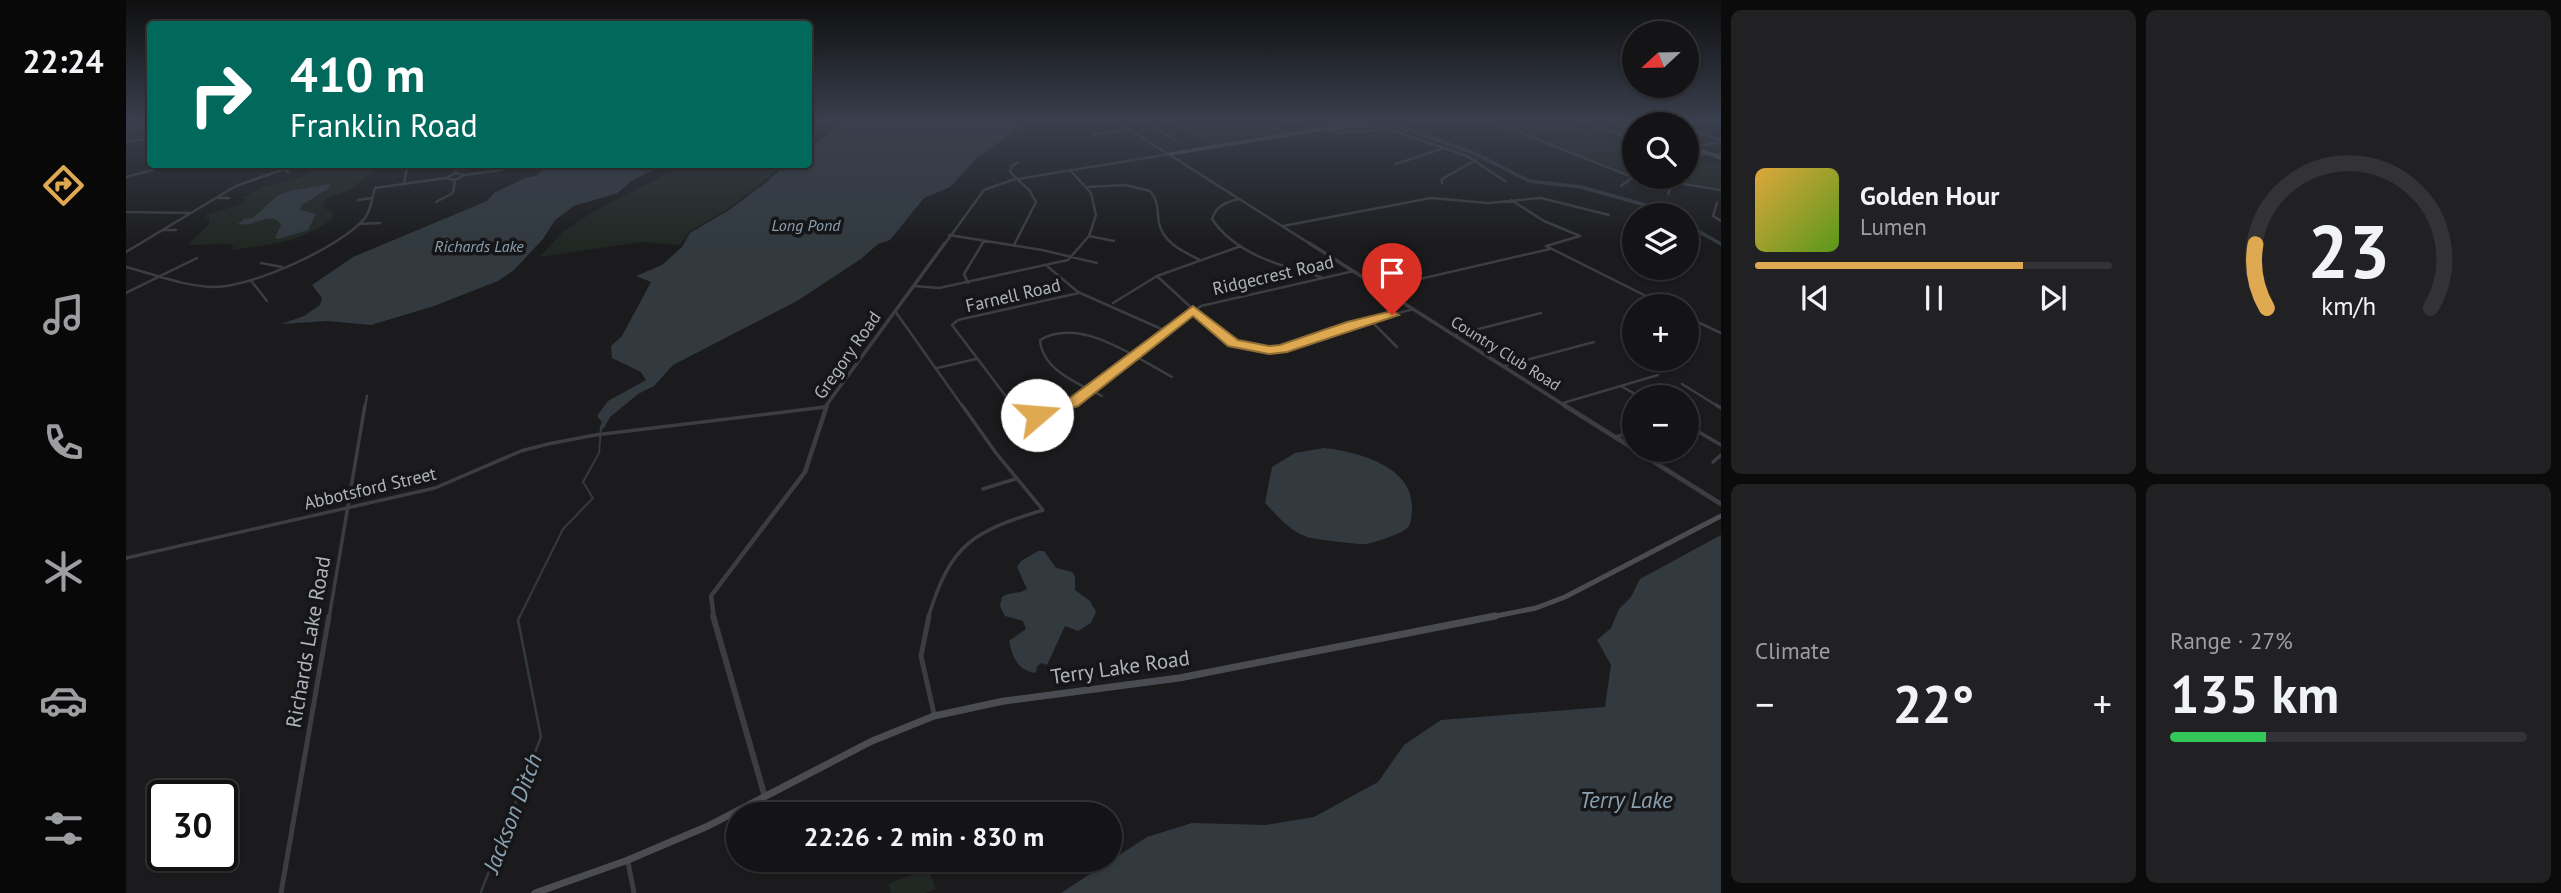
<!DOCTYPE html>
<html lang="en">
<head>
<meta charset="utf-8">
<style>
	body { margin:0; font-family:"PT Sans",sans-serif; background:#212123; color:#f1f3f6; height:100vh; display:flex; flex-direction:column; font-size:26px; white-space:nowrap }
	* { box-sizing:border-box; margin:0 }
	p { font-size:23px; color:#9d9ea1 }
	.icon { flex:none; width:38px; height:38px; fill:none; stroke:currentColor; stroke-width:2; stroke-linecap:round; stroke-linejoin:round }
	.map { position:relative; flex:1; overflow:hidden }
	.drawer { display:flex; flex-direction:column; gap:10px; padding:10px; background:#0b0b0c; width:840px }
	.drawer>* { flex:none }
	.guide { position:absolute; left:21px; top:21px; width:665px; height:147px; border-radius:7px; box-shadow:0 2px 5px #0004,0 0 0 2px #333335; background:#00695c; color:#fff; overflow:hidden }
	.needle { width:46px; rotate:248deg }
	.fabs { position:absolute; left:1496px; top:21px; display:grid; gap:14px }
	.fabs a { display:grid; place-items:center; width:77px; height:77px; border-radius:50%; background:#141416; box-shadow:0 2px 5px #0004,0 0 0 2px #333335; font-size:35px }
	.speed { position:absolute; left:21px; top:780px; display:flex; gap:14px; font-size:35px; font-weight:700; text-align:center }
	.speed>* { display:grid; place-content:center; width:91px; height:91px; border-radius:50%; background:#141416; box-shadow:0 2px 5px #0004,0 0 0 2px #333335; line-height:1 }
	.speed .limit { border:4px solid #111; border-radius:10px; background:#fff; color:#111 }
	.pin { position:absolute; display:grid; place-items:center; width:60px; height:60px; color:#fff; margin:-72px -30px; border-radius:50% 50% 50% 0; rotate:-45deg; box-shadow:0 0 7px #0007 }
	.pin .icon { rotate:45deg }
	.me { position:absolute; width:77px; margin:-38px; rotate:72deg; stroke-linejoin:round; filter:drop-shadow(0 0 5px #0008) }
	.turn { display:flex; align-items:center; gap:24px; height:147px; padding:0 28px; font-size:32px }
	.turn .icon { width:91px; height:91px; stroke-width:2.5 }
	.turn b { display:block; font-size:49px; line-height:60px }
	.big { font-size:52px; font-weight:600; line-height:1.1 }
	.drawer .tile { flex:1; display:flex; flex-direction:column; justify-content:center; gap:10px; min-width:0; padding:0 24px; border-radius:10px; background:#212123 }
	.drawer .dial { align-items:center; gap:0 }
	.dial svg { height:182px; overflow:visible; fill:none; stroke:#333335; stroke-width:7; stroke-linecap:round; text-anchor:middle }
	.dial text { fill:#f1f3f6; stroke:none }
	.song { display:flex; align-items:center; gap:21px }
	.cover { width:84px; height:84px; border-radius:10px; background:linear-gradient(135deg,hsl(40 70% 55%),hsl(90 70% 35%)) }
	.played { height:7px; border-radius:4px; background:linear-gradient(90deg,#dfa951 75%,#333335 75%) }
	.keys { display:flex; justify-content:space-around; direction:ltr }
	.heat { display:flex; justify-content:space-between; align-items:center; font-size:38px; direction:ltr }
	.charge { height:10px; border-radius:5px; background:linear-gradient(90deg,#34c759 27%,#333335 0) }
	.drawer .tiles { flex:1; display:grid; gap:10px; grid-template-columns:repeat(2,1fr) }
	.trip { position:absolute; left:600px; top:802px; width:396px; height:70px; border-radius:35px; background:#141416; box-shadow:0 2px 5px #0004,0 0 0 2px #333335; font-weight:600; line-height:70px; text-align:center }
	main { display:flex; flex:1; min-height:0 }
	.menu { display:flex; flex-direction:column; width:126px; justify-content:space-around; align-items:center; background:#080809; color:#9d9ea1 }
	.menu .icon { width:49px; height:49px }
	.menu .current { color:#dfa951 }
	.menu b { font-size:32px; color:#f1f3f6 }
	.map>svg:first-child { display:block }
	.built { fill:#27272a }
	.green { fill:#212722 }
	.water { fill:#323a40 }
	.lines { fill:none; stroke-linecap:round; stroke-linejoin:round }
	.stream-far1 { stroke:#323a40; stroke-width:2 }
	.stream { stroke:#323a40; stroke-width:2.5 }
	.canal { stroke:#323a40; stroke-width:3.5 }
	.minor-far2 { stroke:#3c3d41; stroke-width:2.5 }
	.minor-far1 { stroke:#3c3d41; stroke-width:3.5 }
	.minor { stroke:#3c3d41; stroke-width:5 }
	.tertiary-far3 { stroke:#3c3d41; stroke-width:2.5 }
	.tertiary-far2 { stroke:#3c3d41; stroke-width:3.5 }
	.tertiary-far1 { stroke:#3c3d41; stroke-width:4.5 }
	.tertiary { stroke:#3c3d41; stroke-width:6 }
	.secondary-far2 { stroke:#4a4c51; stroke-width:3.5 }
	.secondary-far1 { stroke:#4a4c51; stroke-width:5 }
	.secondary { stroke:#4a4c51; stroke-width:7 }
	.route { fill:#dfa951; stroke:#916e35; stroke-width:2 }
	.labels { text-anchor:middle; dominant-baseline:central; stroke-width:7; stroke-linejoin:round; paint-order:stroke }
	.far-water-label { font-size:16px; font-style:italic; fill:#8aa1b1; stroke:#161618 }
	.far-street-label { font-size:16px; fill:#afb3bb; stroke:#161618 }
	.street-label { font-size:18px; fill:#afb3bb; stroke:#161618 }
	.near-street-label { font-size:21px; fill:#afb3bb; stroke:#161618 }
	.near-water-label { font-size:23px; font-style:italic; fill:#8aa1b1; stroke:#161618 }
</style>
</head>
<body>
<main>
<nav class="menu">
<b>22:24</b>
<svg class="icon current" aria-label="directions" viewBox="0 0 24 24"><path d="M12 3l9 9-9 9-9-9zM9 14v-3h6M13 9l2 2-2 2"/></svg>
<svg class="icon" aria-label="music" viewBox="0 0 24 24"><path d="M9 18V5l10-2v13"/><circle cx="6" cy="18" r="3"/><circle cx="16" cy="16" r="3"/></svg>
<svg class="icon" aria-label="phone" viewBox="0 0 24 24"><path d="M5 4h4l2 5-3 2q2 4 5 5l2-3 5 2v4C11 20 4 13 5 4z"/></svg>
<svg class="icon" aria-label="climate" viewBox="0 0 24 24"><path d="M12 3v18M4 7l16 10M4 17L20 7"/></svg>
<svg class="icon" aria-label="car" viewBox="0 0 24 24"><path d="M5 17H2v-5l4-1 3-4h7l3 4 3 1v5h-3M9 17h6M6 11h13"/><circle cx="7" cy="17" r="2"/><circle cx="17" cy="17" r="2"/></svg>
<svg class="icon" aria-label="filters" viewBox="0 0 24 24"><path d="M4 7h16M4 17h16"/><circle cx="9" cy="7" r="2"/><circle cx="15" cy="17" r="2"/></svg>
</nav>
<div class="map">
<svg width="1595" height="893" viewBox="0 0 1595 893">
	<rect width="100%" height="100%" fill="#1b1b1d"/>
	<path class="built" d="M1075 121H1132L1159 134 1085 146 1048 125Z"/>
	<path class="green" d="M1368 121H1429L1508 146V176Z
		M1561 160 1595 164V188L1514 177H1561Z
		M559 165H658L600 210 563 232 554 245 515 242 413 257 438 231 467 212Z
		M205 166 203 170 249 168 226 189 200 199 197 207 207 213V218C175 243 145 244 107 250V246L102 244 61 245 83 224V219L78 216 118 203 121 200 116 198 136 187 174 178 191 168Z
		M802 869 810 889 799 893H765L762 884Z"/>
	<path class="water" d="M720 121H903L851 158 824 187 798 198 764 240 752 244 735 259 671 301 547 365 528 386 512 394 484 417 478 428 473 430 476 422 471 416 482 401 520 380 515 372 486 358 485 346 496 336 525 282 510 276 536 265 556 247 564 233 603 210 641 182 659 165 682 164 683 148Z
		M429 164 536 165 505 181 492 193 448 206 429 220 417 239 388 270 372 281 308 306 245 325 202 321 155 324 178 316 194 305 196 298 186 285 227 257 361 201 368 193 399 178 410 176 417 169Z
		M203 184 205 187 176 205 174 210 190 214 182 230 152 239 149 238 155 225 151 220C137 215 128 227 112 224L118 219 127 218 151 196 163 191Z
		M1198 448C1232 452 1288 466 1286 509 1285 516 1286 525 1280 529 1274 534 1248 543 1240 544 1235 545 1186 539 1181 537 1164 531 1151 515 1139 503L1146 467 1169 453Z
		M1595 535V893H935L1021 837 1066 823 1140 825 1188 817 1252 782 1278 745 1315 720 1479 707 1485 665 1471 640 1485 628 1493 609 1505 597 1514 579Z
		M912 551H918L930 568 946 572 949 576V590L964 601 970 612 965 623 952 631 939 626 921 665 915 663 911 667 910 673C891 670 887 658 883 641L900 629 897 621 879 616 874 606 876 597C884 591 892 595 901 589L891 567 895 561Z"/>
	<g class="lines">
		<path class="stream-far1" d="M393 618 437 529 467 498 457 482 473 453 475 429"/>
		<path class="stream" d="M355 892 415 737 392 620 394 616"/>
		<path class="canal" d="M1164 121 1215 129 1250 125 1277 128 1348 153 1403 181 1455 187 1555 215
			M1561 220 1565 227 1595 244"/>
		<path class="minor-far2" d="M1018 121 1051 141
			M1136 121 1163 134
			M1365 121 1501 175 1595 190
			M1474 121 1465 125 1508 139
			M1537 121 1548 124
			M1584 121 1595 126
			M996 124 1018 121
			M1495 124H1510
			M1561 129 1595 140
			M0 130 24 121
			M1195 130 1213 133 1250 130 1268 131 1341 156 1379 181
			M967 135 1004 129
			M24 139 20 146 24 152
			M0 141 24 139
			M1568 147 1595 142
			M1561 154H1595
			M330 164V173
			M1270 164 1315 149
			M156 169 162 172
			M330 173 339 175 329 180 320 178Z
			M339 175 375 170 380 168 379 164
			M0 177 27 170
			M1316 183V179L1350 160
			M278 184 281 167 296 164
			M1542 184 1545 188 1542 194
			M1495 186 1507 177
			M962 187 999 185 1024 191C1033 201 1031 211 1033 223 1037 243 1058 252 1074 260
			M92 198H103
			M1113 199C1100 202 1090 206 1086 219 1110 255 1156 266 1195 277
			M232 200 246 198
			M1385 200 1418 221 1454 236
			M310 202 327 193 329 180
			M1591 203 1587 216 1595 221
			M0 212 64 213
			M233 224 254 223
			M1157 226 1305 198 1362 203 1415 198 1483 215
			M38 230H50
			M823 235 916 250 971 263
			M963 236 988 241
			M888 245 910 202 904 191 884 172 885 167 892 162
			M1420 246 1540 306
			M1420 246 1454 236
			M0 252 110 186 172 164
			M135 263 156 267
			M921 266 952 292 1040 331
			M0 267C28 274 59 287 89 287 126 287 215 247 239 218 245 210 246 198 249 188L320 178
			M1031 276 1097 337 1131 349 1162 347 1225 325 1288 309
			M126 282 141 301
			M842 283 838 274 858 241
			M788 286 813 288 942 260 963 236 970 215 965 193 944 170
			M1255 288 1424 249
			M0 293 71 258
			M987 303 1031 276 1115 246
			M769 311 837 407
			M1561 317 1595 333
			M1244 320 1271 347
			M1329 335 1415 313
			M1378 366 1468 342
			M811 368 850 359
			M1556 384 1593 407
			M1495 386 1514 397
			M976 396C953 384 916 370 914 340 955 316 1010 358 1046 377
			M1437 403 1532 375
			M239 407 241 396
			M888 407 826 325 832 320 953 293
			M935 407 946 403 1075 306 1228 271"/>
		<path class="minor-far1" d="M887 405 892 412 911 415 940 405
			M1590 405 1595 408
			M1561 425 1595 445
			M1490 437 1508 431
			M1587 462 1595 455
			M857 489 889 479
			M0 558 309 488 395 451 422 444 469 435 699 407
			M203 618 239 405
			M802 618C825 543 846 532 917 510L870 453 836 405"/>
		<path class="minor" d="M803 616 795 656 808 714
			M502 862 508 893
			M155 893 203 616"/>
		<path class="tertiary-far3" d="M990 121 1186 245
			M818 245 858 190 886 180 1044 154"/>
		<path class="tertiary-far2" d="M1183 243 1441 407
			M699 407 819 243"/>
		<path class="tertiary-far1" d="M1438 405 1508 449
			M1509 450 1595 504
			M588 618 585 596 679 472 701 405"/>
		<path class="tertiary" d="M587 616 639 797"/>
		<path class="secondary-far2" d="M1481 121 1508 127
			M1561 145 1595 158
			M1044 154 1246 121"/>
		<path class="secondary-far1" d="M1360 618 1410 608 1439 597 1595 516"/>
		<path class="secondary" d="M409 893 502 860 582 826 746 741 808 716 878 701 1053 678 1369 616"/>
	</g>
	<linearGradient id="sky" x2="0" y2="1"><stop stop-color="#0f0f10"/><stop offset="0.49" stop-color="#393f4c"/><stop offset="1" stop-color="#393f4c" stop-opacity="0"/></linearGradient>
	<rect width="1595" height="246" fill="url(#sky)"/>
	<path class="route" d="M1067 306 1112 340 1143 346 1154 345 1221 322 1266 311 1273 315 1161 352 1143 354 1102 346 1067 316 952 406 916 418H905L903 415 905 412 941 400Z"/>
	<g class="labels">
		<g class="far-water-label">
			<text x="680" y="225">Long Pond</text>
			<text x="353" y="246">Richards Lake</text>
		</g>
		<g class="far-street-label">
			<text transform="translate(1380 353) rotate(32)">Country Club Road</text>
		</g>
		<g class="street-label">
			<text transform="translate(1147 275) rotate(-13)">Ridgecrest Road</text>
			<text transform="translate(887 295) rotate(-13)">Farnell Road</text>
			<text transform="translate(721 355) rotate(-55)">Gregory Road</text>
			<text transform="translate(244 488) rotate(-13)">Abbotsford Street</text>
		</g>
		<g class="near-street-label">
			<text transform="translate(182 642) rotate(-80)">Richards Lake Road</text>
			<text transform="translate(994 667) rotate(-8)">Terry Lake Road</text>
		</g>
		<g class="near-water-label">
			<text x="1500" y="799">Terry Lake</text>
			<text transform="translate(386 813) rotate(-69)">Jackson Ditch</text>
		</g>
	</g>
</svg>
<div class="fabs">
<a><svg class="needle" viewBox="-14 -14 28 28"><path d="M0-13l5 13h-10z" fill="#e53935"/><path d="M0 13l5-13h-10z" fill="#9d9ea1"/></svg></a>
<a><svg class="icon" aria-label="search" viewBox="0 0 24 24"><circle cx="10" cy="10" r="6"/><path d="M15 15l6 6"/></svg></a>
<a><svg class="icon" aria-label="layers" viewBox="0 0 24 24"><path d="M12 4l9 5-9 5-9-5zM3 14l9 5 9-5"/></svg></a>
<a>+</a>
<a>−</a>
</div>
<div class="speed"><div class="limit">30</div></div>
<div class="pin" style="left:1266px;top:315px;background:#d93025"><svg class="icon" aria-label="arrive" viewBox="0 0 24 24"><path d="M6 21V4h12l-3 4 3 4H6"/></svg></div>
<svg class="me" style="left:911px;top:415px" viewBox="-20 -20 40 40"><circle r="19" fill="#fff"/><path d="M0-13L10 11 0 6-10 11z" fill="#dfa951"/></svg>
<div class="trip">22:26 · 2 min · 830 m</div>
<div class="guide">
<div class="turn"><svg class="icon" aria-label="right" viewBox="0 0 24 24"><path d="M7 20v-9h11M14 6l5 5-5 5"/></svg><div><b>410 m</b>Franklin Road</div></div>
</div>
</div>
<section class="drawer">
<div class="tiles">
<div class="tile">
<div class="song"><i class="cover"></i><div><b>Golden Hour</b><p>Lumen</p></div></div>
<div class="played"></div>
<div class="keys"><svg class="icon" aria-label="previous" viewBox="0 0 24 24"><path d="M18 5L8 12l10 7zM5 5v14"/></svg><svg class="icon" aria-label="pause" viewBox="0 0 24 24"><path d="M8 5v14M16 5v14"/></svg><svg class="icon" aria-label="next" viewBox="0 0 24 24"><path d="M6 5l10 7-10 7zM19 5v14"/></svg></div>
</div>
<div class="tile dial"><svg viewBox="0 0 100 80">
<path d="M14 69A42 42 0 1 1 86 69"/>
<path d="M14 69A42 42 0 0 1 9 41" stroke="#dfa951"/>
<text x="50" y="56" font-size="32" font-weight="700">23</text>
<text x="50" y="72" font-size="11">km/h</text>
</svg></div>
<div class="tile"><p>Climate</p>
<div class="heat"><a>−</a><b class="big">22°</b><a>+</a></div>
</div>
<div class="tile"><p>Range · 27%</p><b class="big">135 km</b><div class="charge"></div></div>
</div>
</section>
</main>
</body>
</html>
